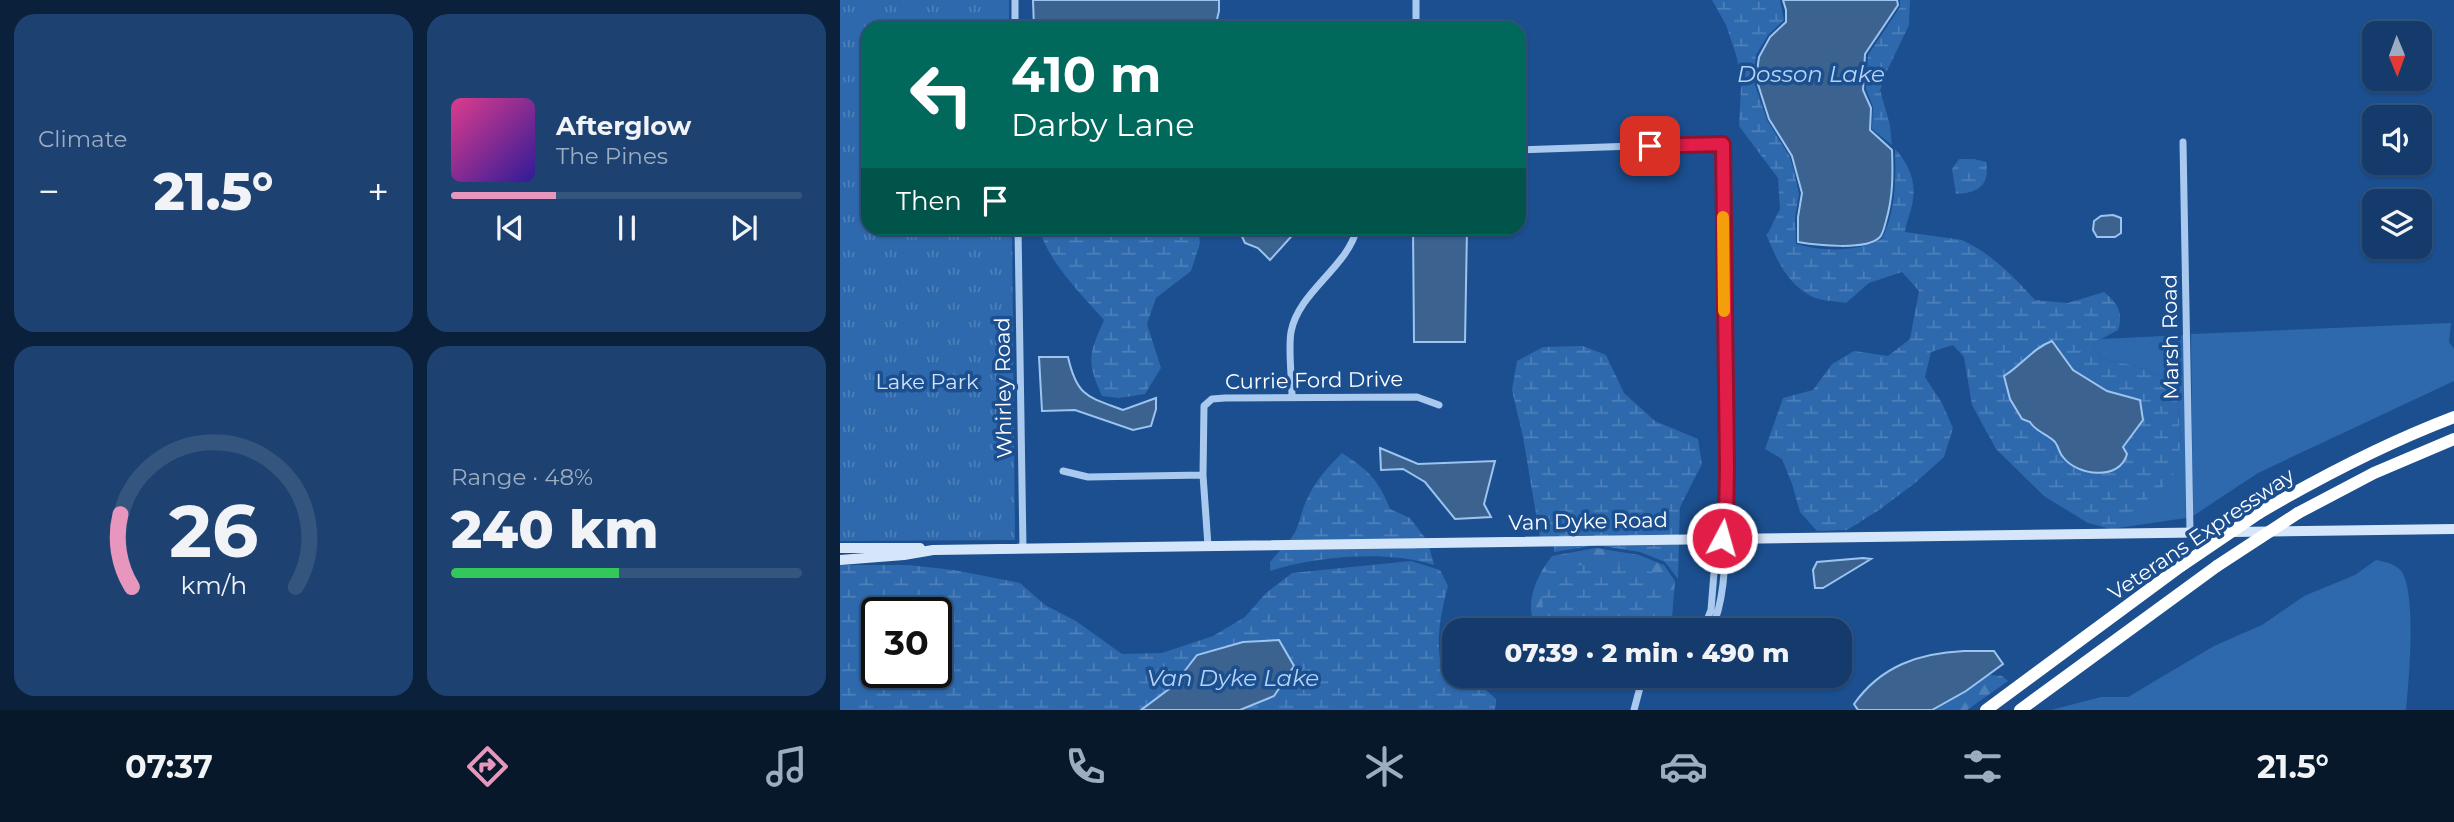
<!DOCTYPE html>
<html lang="en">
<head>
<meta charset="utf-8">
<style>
	body { margin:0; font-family:Montserrat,sans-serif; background:#1d4271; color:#f1f3f6; height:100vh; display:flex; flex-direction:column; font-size:26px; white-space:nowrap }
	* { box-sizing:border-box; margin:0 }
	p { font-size:23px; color:#9dadc1 }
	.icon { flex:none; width:38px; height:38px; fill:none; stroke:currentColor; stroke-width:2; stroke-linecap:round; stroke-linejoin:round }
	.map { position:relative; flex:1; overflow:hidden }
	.sheet { display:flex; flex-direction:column; gap:14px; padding:14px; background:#0b203b; width:840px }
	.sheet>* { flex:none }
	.guide { position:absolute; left:21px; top:21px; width:665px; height:214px; border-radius:21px; box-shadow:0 2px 5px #0004,0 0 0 2px #33557e; background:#00695c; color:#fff; overflow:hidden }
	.needle { width:46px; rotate:179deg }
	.tools { position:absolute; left:1522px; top:21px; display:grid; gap:14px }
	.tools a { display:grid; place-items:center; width:70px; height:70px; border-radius:14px; background:#143b6b; box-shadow:0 2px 5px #0004,0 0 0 2px #33557e; font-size:35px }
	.speed { position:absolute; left:21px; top:597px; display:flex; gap:14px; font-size:35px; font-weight:700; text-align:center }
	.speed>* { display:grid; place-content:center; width:91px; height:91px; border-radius:50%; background:#143b6b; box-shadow:0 2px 5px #0004,0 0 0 2px #33557e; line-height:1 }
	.speed .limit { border:4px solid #111; border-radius:10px; background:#fff; color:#111 }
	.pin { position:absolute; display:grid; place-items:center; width:60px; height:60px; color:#fff; margin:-30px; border-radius:14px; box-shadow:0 4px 10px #0006 }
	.me { position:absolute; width:77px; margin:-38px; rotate:6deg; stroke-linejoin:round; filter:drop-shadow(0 0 5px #0008) }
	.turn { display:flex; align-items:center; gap:24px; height:147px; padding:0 35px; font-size:32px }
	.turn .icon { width:91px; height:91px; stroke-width:2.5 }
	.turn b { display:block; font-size:49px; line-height:60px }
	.then { display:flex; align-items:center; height:66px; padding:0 35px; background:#0003; gap:14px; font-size:26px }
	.big { font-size:52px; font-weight:800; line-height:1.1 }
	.sheet .widget { flex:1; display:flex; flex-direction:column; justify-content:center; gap:10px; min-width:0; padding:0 24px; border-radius:21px; background:#1d4271 }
	.sheet .dial { align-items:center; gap:0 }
	.dial svg { height:182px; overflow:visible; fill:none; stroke:#33557e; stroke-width:7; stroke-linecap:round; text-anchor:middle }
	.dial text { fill:#f1f3f6; stroke:none }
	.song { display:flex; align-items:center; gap:21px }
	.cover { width:84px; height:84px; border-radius:10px; background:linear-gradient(135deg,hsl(330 70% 55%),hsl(250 70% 35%)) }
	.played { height:7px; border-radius:4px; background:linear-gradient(90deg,#e797bd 30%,#33557e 30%) }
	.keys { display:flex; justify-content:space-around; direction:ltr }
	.heat { display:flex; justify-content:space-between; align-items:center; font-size:38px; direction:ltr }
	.charge { height:10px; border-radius:5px; background:linear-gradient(90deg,#34c759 48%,#33557e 0) }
	.sheet .tiles { flex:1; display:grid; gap:14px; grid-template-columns:repeat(2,1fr) }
	.trip { position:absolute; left:602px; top:618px; width:410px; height:70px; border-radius:21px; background:#143b6b; box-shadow:0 2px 5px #0004,0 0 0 2px #33557e; font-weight:800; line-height:70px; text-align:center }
	.tab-bar { display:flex; height:112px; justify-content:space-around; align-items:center; background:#08182b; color:#9dadc1 }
	.tab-bar .icon { width:49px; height:49px }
	.tab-bar .selected { color:#e797bd }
	.tab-bar b { font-size:32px; color:#f1f3f6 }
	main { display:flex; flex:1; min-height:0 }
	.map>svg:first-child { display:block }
	.grass { fill:#2e69ad }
	.forest { fill:url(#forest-firs) }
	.wetland { fill:url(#wetland-marsh); fill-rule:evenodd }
	.park { fill:url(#park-tufts) }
	.water { fill:#3c6290; stroke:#9cc4f0; stroke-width:2 }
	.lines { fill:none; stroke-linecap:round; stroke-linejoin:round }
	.street { stroke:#a9c9ee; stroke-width:7 }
	.secondary { stroke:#d6e6fa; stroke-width:10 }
	.highway { stroke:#fff; stroke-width:12 }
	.highway-bridge { stroke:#fff; stroke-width:12 }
	.route-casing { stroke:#92132f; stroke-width:18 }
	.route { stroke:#e11d48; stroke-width:12 }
	.slow { stroke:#f59e0b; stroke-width:12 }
	.labels { text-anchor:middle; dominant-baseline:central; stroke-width:7; stroke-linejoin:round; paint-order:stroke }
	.street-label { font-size:21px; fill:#fff; stroke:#1b4f8f }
	.park-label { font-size:21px; fill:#cfe3fa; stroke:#1b4f8f }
	.water-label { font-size:23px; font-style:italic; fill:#b5d3f5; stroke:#1b4f8f }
</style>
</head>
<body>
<main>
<section class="sheet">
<div class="tiles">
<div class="widget"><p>Climate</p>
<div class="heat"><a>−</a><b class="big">21.5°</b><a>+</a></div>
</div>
<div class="widget">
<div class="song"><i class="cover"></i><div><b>Afterglow</b><p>The Pines</p></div></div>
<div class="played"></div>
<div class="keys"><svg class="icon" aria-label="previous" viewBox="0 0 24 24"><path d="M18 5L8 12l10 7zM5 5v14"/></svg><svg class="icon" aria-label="pause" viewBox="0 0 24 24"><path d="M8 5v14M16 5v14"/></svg><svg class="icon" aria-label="next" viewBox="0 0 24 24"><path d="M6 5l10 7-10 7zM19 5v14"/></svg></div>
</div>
<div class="widget dial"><svg viewBox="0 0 100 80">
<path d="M14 69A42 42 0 1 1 86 69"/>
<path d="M14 69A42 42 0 0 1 9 37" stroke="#e797bd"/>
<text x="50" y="56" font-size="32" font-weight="700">26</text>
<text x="50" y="72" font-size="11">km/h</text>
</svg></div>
<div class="widget"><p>Range · 48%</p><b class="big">240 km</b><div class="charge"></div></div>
</div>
</section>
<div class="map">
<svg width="1614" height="710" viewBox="0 0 1614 710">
	<defs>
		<pattern id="forest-firs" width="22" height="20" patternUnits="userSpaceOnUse" patternTransform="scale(1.75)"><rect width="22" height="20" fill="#2e69ad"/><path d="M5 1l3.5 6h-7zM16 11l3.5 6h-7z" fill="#4d80b9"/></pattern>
		<pattern id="wetland-marsh" width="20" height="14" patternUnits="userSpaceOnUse" patternTransform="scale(1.75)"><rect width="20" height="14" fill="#2e69ad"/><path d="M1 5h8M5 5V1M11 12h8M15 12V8" fill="none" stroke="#4d80b9"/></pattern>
		<pattern id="park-tufts" width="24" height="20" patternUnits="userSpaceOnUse" patternTransform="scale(1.75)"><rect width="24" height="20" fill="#2e69ad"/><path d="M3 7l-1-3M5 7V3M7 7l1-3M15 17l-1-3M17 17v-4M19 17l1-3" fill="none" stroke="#4d80b9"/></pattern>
	</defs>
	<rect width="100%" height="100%" fill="#1b4f8f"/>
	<path class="grass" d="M1611 323 1609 342 1614 349V381L1418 473 1353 516 1351 334Z
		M1344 335 1346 518 1271 529 1341 443 1336 383 1292 365 1263 359 1252 344 1261 339Z
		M1536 560C1546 562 1558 564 1563 574 1576 600 1569 680 1566 710H1211L1261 697H1288L1374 646 1422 625 1464 596 1515 575Z"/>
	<path class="forest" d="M756 548 799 555 824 565 835 581 831 630H699C681 608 697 575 712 556Z
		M1149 675 1162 676 1168 681 1127 710H1092Z"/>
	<path class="wetland" d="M872 0H940L944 20 928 35 916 55 913 79 927 120 950 157 954 171 959 194 955 217 956 244C983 252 1017 252 1042 239 1056 210 1056 181 1055 149 1070 165 1077 184 1072 205 1070 215 1066 223 1065 232L1122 240C1151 253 1174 277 1195 300L1228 303 1264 292C1277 303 1284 312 1278 330L1252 344 1263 359 1292 365 1336 383 1341 443 1332 479 1271 529 1248 523 1204 496 1156 449 1132 405 1124 357 1113 345 1091 352 1085 377 1102 403 1113 428 1104 457 1075 483 1039 510 1007 530 977 531 960 512 952 484 942 459 925 449 943 398 973 390 992 364 1014 351 1048 356 1070 339 1079 291 1062 272 1029 283 1006 303C996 301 982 301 973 297 947 285 936 258 926 234L928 233 940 209 938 178 899 126 901 86 897 58 886 25ZM1212 342 1233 370 1267 391 1300 400 1303 420 1283 447 1254 473 1233 466 1222 457 1215 442 1194 427 1190 422 1182 419 1170 399 1164 376C1181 366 1193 348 1212 342Z
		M1060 0H1070L1069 25 1045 75 1040 90 1050 125 1052 145 1032 129 1033 107 1026 89 1028 55 1060 7Z
		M1119 159H1134L1146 162C1150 185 1139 193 1116 194L1112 169Z
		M200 228H358L360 243 351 271 316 298 307 324 321 368 305 394 279 398 262 396C246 361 249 354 264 320 243 296 205 259 200 228Z
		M743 346 766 355 784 393 815 421 858 439 862 464 840 507 839 535 700 538 683 437 672 390 677 361 703 347Z
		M502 453C527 469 539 480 550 509L570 518 586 539 449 541C460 529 460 513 467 499 475 481 488 467 502 453Z
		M839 543 838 579 825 562 800 552 756 545 714 552V545Z
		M589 546 594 565C546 550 478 556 430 571V562L442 548Z
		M571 561 600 570 608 586C599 620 595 644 604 680L620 684 636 681 656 699 655 710H0V565H68L114 570 180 583 205 605 236 621 282 654 322 653 373 636 405 617 425 594 452 573ZM37 612H96V672H37Z
		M769 561 812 572C825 594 825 605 821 630H717L704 616 701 591 709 570Z"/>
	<path class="park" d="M0 0H169V28H28V228H172L175 540 0 541Z"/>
	<path class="water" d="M193 0H379V11L375 28H332L313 21H298L279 28H194Z
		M943 0H1057L1058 5 1025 54 1023 90 1031 108 1030 130 1052 150C1053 175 1053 197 1046 221 1045 225 1043 234 1040 237 1027 251 976 245 958 242V217L962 193 956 171 952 156 929 119 916 78 919 57 930 37 946 22V10Z
		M1273 215 1281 218V233L1275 237H1257L1253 230 1254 221 1261 216Z
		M398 228H459L430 260 418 248 405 243Z
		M573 228H627L625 342H574Z
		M1212 341 1233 370 1267 391 1300 400 1303 420 1283 447 1287 454C1280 481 1237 476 1223 457 1219 453 1219 447 1215 442 1208 434 1196 432 1190 422L1182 419 1170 399 1164 376C1181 366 1193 348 1212 341Z
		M199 357H228C237 397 248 397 283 410L316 398V409L311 426 293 430 235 410 202 411Z
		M540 448 578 464 655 461 644 504 651 517 615 519 585 482 563 469 541 470Z
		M1023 558 1031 559 983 588H975L973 570 977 562Z
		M439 640 454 666 434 696 400 710H301L333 686 357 655 403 642Z
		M1124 651H1154L1163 664 1126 691 1092 710H1018L1014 704C1041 666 1079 653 1124 651Z"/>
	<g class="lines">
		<path class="street" d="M175 0V28
			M576 0V28
			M1343 142 1350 532
			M679 150 883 143 886 519 882 538 876 548 871 610 863 630
			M178 228 183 549
			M452 397C452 378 448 350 451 332 458 292 508 267 517 228
			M223 471 248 477 363 475
			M368 546 363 475 364 406 372 399 385 398 577 397 599 405
			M871 630C882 608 888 562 882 538
			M794 710 803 676"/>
		<path class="secondary" d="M0 548H80
			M0 560 64 555 93 550 1614 529"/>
		<path class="highway" d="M1419 513C1482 476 1546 443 1614 417
			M1458 513 1534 473 1614 439
			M1146 710 1341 566
			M1180 710 1377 566"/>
		<path class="highway-bridge" d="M1341 566 1419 513
			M1377 566 1458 513"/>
	</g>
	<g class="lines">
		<defs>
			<path id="route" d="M810 146 883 144 887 468 886 519 882 538"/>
		</defs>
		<use href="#route" class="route-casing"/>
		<use href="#route" class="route"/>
		<path class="slow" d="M883 217 884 311"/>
	</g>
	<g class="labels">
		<g class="street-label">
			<text transform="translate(1330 337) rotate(-91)">Marsh Road</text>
			<text transform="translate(474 380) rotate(-1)">Currie Ford Drive</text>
			<text transform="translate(163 388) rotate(-91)">Whirley Road</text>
			<text transform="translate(748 521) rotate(-1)">Van Dyke Road</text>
			<text transform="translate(1361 534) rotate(-34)">Veterans Expressway</text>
		</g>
		<g class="park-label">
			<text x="87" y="381">Lake Park</text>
		</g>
		<g class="water-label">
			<text x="971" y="74">Dosson Lake</text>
			<text x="393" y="678">Van Dyke Lake</text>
		</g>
	</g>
</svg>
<div class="tools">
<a><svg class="needle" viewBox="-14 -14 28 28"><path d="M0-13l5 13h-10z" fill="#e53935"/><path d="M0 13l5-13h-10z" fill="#9dadc1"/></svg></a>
<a><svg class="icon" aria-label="sound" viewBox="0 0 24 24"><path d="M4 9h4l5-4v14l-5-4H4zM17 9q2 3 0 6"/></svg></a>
<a><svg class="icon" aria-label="layers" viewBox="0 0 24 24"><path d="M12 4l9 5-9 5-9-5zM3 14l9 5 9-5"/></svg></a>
</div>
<div class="speed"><div class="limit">30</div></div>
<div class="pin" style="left:810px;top:146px;background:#d93025"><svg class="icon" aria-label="arrive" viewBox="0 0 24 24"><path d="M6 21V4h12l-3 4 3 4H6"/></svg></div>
<svg class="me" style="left:882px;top:538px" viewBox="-20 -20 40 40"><circle r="17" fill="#e11d48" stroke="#fff" stroke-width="3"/><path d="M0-11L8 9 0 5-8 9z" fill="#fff"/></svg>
<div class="trip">07:39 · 2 min · 490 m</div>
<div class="guide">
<div class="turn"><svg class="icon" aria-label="left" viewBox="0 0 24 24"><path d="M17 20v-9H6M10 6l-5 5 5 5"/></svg><div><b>410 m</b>Darby Lane</div></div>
<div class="then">Then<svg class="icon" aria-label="arrive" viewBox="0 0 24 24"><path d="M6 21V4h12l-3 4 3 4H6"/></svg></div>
</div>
</div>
</main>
<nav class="tab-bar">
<b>07:37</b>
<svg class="icon selected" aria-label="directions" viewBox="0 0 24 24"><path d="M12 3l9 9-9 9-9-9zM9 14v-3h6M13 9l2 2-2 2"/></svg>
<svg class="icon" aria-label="music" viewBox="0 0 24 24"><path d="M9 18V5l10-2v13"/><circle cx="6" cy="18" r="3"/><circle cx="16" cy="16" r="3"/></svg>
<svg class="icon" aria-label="phone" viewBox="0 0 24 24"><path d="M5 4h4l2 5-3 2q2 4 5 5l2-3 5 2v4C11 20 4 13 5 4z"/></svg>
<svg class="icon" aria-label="climate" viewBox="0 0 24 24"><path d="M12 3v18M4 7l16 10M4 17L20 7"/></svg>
<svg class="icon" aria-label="car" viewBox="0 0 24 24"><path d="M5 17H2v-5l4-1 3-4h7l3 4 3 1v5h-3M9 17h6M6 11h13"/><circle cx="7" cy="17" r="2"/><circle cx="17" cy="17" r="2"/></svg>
<svg class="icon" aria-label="filters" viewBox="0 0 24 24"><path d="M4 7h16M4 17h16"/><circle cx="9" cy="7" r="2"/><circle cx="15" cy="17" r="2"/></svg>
<b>21.5°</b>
</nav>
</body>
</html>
